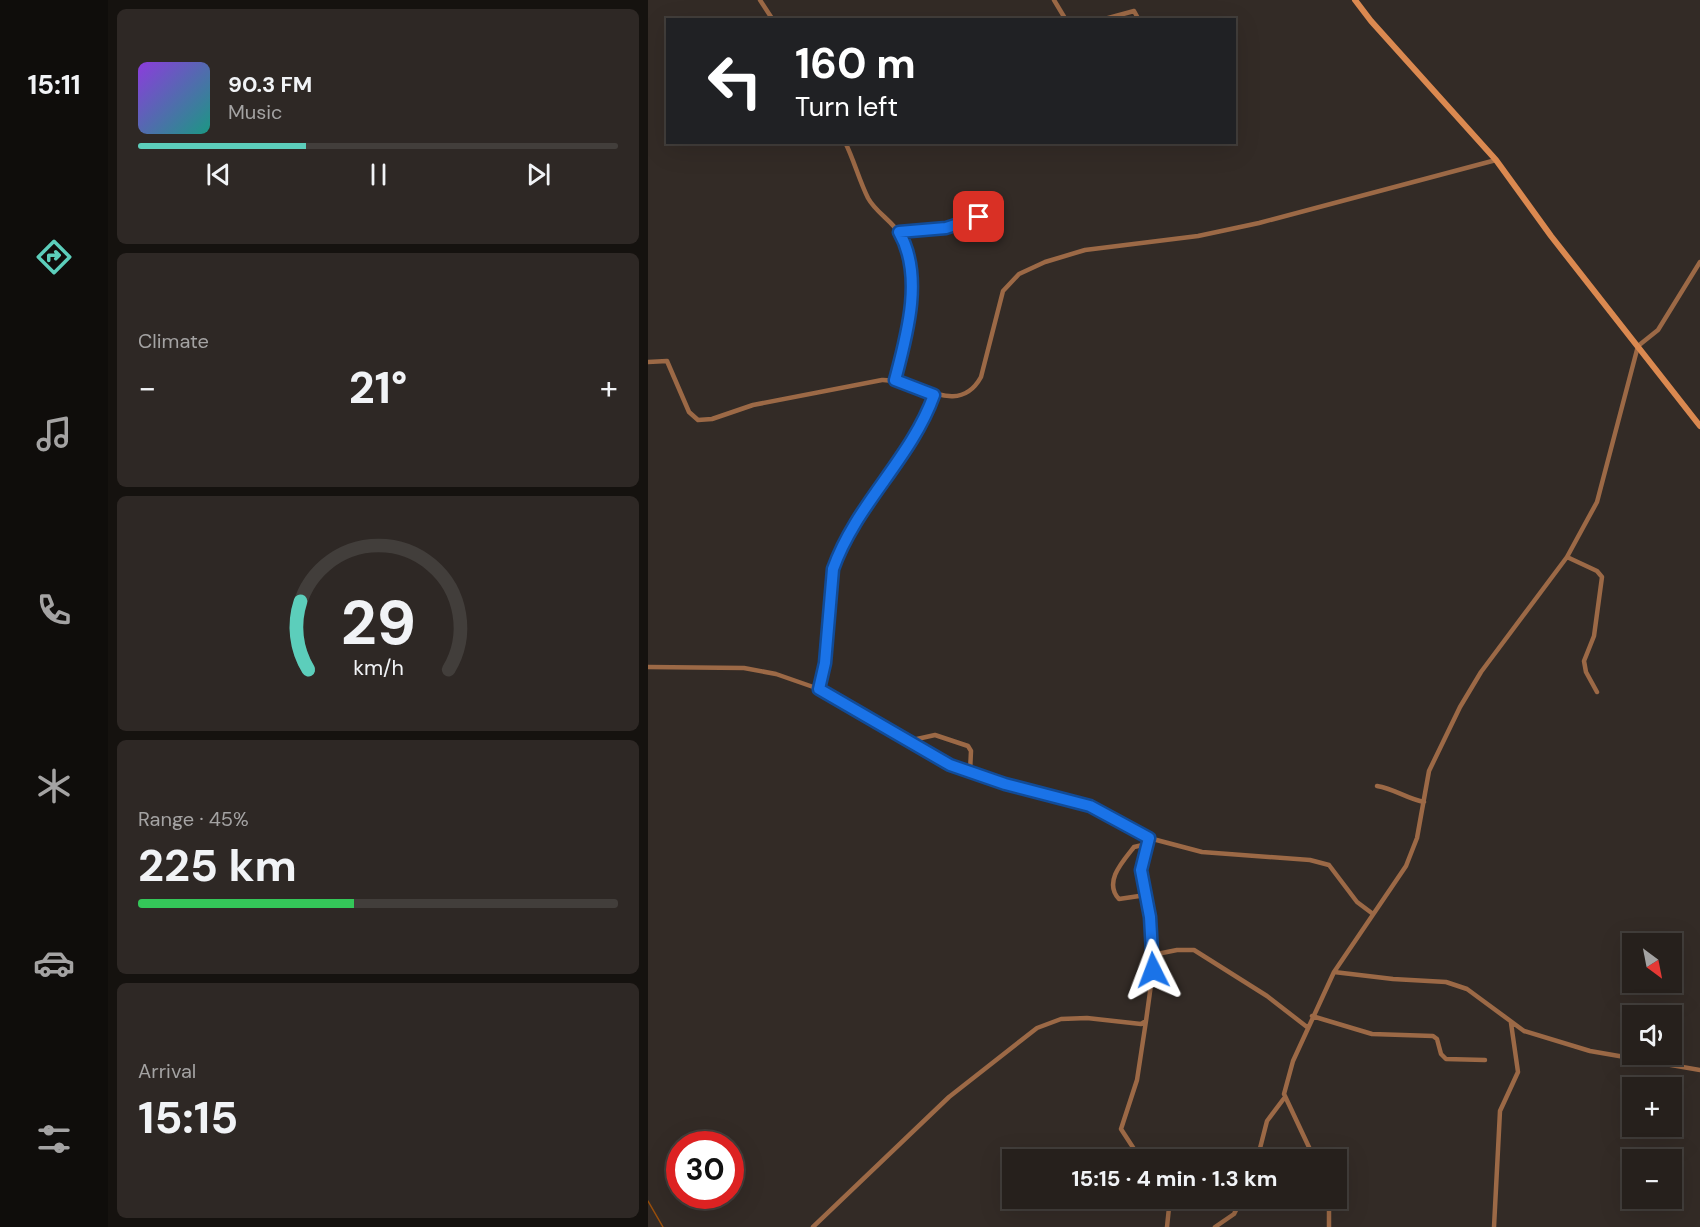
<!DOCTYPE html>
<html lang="en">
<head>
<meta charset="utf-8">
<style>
	body { margin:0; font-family:"DM Sans",sans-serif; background:#2e2825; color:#f1f3f6; height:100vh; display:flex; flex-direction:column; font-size:22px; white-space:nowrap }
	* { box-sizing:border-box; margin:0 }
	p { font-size:20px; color:#a4a3a3 }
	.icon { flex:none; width:33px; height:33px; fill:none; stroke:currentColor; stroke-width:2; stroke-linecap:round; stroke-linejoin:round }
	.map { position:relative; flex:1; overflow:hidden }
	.drawer { display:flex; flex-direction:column; gap:9px; padding:9px; background:#15120f; width:540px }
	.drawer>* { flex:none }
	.guide { position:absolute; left:18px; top:18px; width:570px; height:126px; border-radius:0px; box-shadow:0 6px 24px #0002,0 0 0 2px #423e3b; background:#202124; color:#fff; overflow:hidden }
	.needle { width:39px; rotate:148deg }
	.buttons { position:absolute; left:974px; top:933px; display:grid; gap:12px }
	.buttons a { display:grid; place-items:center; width:60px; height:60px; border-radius:0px; background:#26201c; box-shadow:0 6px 24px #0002,0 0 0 2px #423e3b; font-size:30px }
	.speed { position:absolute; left:18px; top:1131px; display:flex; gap:12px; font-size:30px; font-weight:700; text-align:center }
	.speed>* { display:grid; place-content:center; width:78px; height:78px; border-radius:50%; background:#26201c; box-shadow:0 6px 24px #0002,0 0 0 2px #423e3b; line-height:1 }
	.speed .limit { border:9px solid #d22; background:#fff; color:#111 }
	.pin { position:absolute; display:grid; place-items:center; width:51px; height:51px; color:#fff; margin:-26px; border-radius:12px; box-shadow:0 3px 9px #0006 }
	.me { position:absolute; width:66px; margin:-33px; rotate:357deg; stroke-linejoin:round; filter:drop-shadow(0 0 4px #0008) }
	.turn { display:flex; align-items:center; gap:21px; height:126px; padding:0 30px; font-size:27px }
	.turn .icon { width:78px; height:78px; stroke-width:2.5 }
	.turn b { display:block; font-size:42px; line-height:51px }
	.big { font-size:45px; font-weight:700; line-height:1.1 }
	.drawer .widget { flex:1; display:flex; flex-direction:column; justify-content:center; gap:9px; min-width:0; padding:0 21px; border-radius:9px; background:#2e2825 }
	.drawer .dial { align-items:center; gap:0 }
	.dial svg { height:156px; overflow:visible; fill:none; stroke:#423e3b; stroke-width:7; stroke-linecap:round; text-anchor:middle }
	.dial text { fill:#f1f3f6; stroke:none }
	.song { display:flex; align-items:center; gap:18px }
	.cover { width:72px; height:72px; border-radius:9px; background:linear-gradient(135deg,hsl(270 70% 55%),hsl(170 70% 35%)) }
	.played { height:6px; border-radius:3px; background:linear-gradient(90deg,#5ccebb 35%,#423e3b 35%) }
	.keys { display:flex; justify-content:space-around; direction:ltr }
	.heat { display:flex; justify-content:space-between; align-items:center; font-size:33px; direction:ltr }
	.charge { height:9px; border-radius:4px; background:linear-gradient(90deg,#34c759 45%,#423e3b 0) }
	.trip { position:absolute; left:354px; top:1149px; width:345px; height:60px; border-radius:0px; background:#26201c; box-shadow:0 6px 24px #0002,0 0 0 2px #423e3b; font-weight:700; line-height:60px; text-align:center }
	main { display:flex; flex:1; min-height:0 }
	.tab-bar { display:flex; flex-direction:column; width:108px; justify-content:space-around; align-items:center; background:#0f0d0b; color:#a4a3a3 }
	.tab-bar .icon { width:42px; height:42px }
	.tab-bar .selected { color:#5ccebb }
	.tab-bar b { font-size:27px; color:#f1f3f6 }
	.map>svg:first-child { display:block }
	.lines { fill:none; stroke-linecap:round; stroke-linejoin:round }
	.stream { stroke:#994e0a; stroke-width:1.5 }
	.street { stroke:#9c6946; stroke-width:4.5 }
	.secondary { stroke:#db8950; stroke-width:6 }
	.route-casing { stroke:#114b97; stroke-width:15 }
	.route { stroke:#1a73e8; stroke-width:10 }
</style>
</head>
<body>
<main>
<nav class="tab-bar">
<b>15:11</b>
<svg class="icon selected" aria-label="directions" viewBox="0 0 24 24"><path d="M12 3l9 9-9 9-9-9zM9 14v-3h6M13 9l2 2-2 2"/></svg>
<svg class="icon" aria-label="music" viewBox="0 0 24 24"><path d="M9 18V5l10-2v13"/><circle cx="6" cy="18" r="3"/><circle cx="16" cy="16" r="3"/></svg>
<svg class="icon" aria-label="phone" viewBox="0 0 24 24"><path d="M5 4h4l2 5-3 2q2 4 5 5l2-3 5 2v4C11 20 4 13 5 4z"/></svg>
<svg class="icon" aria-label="climate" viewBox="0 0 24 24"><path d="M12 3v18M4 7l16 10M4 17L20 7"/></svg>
<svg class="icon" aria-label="car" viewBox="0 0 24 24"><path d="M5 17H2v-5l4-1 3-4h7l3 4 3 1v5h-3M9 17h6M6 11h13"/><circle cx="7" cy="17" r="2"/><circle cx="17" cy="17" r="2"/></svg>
<svg class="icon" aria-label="filters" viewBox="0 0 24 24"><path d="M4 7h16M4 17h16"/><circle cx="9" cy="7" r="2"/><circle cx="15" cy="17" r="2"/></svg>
</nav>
<section class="drawer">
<div class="widget">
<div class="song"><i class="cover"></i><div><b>90.3 FM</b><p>Music</p></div></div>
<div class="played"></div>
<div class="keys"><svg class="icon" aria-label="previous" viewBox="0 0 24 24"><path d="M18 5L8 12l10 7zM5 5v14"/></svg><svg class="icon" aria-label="pause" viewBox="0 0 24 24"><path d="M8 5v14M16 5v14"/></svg><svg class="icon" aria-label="next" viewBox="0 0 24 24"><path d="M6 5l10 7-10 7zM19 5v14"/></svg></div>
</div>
<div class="widget"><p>Climate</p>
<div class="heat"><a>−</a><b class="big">21°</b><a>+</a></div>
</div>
<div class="widget dial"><svg viewBox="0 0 100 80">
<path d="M14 69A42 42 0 1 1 86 69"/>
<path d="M14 69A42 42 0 0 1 10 34" stroke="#5ccebb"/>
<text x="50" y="56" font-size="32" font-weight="700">29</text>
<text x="50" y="72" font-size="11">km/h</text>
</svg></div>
<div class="widget"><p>Range · 45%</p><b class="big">225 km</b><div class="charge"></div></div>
<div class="widget"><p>Arrival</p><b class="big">15:15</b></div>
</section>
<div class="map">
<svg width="1052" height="1227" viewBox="0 0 1052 1227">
	<rect width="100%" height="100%" fill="#332b26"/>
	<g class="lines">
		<path class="stream" d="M0 1201 15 1227"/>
		<path class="street" d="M112 0 125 20
			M406 0 418 20
			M453 20 486 11 491 20
			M197 142C206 160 211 180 220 198 228 213 245 221 253 236 276 277 259 337 247 379
			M251 232 298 228 343 214
			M0 362 19 361 41 412 50 420 64 419 105 405 234 380C268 379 310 419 333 377L355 291 371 274 397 262 437 250 550 236 611 223 848 160
			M919 557 949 571 954 577 946 636 936 661 938 672 949 692
			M0 667 96 668 128 674 171 689 302 765 357 784 442 806 501 838 554 852 662 860 681 865 709 902 725 914
			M171 689 177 663 185 569C207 504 263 459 286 395
			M260 741 287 735 320 746 323 751 322 772
			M729 786C747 789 757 798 776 802
			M498 895 471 899C455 882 475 861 486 847L499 844
			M504 955 529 950H546L619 996 659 1027
			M686 972 745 979 798 982 819 989 876 1031 942 1051 1052 1070
			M664 1016 724 1034 785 1036 789 1039 793 1054 798 1059 837 1060
			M498 1021 489 1080 473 1129 486 1149 509 1160
			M609 1160 619 1121 637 1097
			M667 1160 636 1094 645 1061 686 972 758 866 769 838 781 771 812 707 833 672 919 557 949 502 990 346 1010 330 1052 262
			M165 1227 301 1097 389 1028 413 1019 439 1018 493 1024 498 1021 505 970 502 917 493 870 501 838
			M519 1227 522 1198
			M567 1227 586 1214 594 1198
			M681 1227V1198
			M846 1227 852 1111 870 1072 863 1023"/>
		<path class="secondary" d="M707 0 723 21 848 160 903 236 1052 426"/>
	</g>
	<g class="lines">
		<defs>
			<path id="route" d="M331 217 298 228 251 232C276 275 259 335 247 380L286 395C263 459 208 504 185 569L177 663 171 689 302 765 357 784 442 806 501 838 493 870 502 917 505 970"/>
		</defs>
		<use href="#route" class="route-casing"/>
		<use href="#route" class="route"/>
	</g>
</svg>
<div class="buttons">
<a><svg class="needle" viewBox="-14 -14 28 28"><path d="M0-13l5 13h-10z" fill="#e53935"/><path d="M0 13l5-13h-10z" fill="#a4a3a3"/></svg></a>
<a><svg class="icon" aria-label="sound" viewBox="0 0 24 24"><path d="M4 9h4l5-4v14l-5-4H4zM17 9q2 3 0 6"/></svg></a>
<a>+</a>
<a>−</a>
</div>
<div class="speed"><div class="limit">30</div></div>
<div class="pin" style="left:331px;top:217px;background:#d93025"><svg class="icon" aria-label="arrive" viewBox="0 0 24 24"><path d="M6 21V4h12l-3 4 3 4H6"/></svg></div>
<svg class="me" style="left:505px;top:970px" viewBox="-20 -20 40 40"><path d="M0-17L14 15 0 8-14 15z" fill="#1a73e8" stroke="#fff" stroke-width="4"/></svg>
<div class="trip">15:15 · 4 min · 1.3 km</div>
<div class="guide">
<div class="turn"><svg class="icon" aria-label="left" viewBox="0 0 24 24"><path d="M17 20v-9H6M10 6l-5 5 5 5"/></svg><div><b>160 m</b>Turn left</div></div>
</div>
</div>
</main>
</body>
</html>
